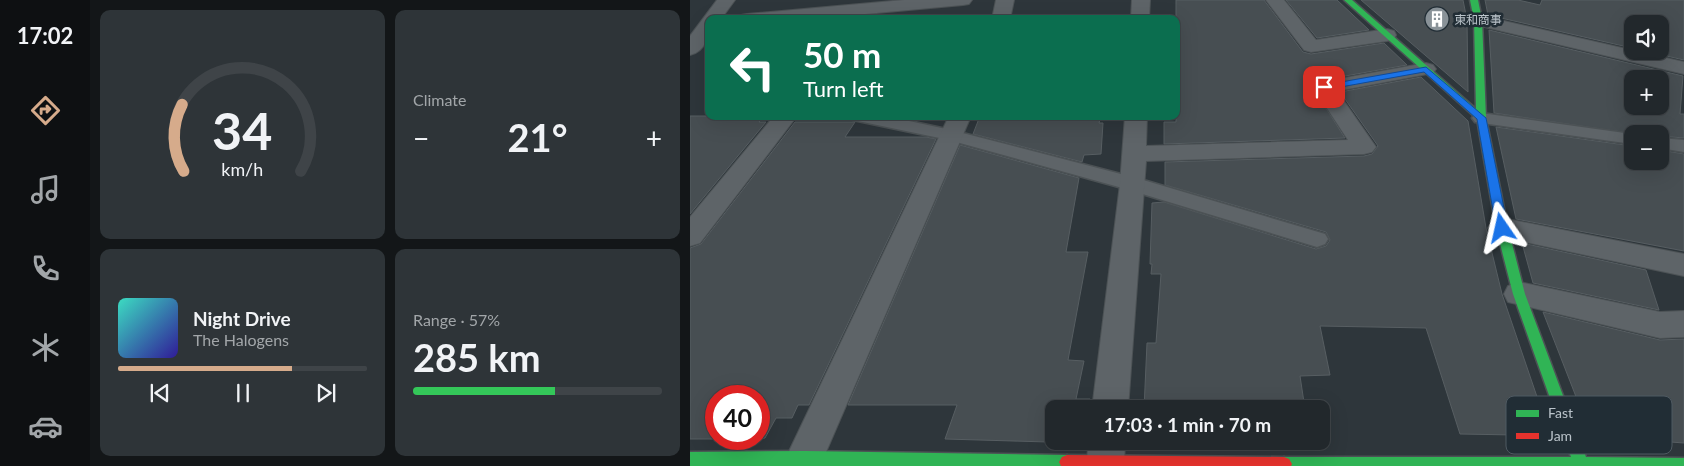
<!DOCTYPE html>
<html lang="en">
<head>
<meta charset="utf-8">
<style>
	body { margin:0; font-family:Lato,"Noto Sans JP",sans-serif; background:#2e3438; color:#f1f3f6; height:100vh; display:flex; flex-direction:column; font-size:19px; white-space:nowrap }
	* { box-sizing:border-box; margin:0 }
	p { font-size:16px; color:#a2a6a9 }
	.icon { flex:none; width:28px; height:28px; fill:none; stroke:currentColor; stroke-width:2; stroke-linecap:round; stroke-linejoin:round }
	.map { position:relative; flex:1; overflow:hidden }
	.panel { display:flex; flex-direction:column; gap:10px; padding:10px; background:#131618; width:600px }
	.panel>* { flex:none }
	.banner { position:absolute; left:15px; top:15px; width:475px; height:105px; border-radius:10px; box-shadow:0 5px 20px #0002,0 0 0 1px #3f4448; background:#0b6e4f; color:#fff; overflow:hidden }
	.buttons { position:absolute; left:934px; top:15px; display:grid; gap:10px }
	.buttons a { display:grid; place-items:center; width:45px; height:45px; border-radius:10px; background:#22282c; box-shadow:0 5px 20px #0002,0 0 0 1px #3f4448; font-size:25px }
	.speed { position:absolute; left:15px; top:385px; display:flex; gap:10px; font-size:25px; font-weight:700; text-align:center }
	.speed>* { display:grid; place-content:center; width:65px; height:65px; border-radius:50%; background:#22282c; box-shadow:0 5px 20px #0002,0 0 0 1px #3f4448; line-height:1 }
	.speed .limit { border:8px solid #d22; background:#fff; color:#111 }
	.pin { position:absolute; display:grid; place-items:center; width:42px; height:42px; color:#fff; margin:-21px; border-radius:10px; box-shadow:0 2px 8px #0006 }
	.me { position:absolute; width:55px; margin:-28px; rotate:349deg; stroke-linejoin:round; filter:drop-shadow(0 0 4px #0008) }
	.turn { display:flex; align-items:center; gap:18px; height:105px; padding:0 15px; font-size:22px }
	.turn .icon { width:65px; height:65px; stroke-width:2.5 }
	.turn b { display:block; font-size:35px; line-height:42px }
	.big { font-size:38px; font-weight:700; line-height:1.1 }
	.panel .tile { flex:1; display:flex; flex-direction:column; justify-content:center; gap:8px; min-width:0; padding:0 18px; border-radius:10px; background:#2e3438 }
	.panel .dial { align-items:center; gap:0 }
	.dial svg { height:130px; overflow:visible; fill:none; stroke:#3f4448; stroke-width:7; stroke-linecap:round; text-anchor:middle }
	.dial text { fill:#f1f3f6; stroke:none }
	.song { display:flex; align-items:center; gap:15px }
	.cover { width:60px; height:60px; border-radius:8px; background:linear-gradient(135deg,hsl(170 70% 55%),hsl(250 70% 35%)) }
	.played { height:5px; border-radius:2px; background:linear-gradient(90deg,#d6ab8b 70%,#3f4448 70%) }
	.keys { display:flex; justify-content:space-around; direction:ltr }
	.heat { display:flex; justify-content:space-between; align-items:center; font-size:28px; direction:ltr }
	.charge { height:8px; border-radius:4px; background:linear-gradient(90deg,#34c759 57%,#3f4448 0) }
	.panel .tiles { flex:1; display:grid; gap:10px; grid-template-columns:repeat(2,1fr) }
	.trip { position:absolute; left:355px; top:400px; width:285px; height:50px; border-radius:10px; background:#22282c; box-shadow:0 5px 20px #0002,0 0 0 1px #3f4448; font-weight:700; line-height:50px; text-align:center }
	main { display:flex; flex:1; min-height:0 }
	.menu { display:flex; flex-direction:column; width:90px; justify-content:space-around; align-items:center; background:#0e1012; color:#a2a6a9 }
	.menu .icon { width:35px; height:35px }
	.menu .selected { color:#d6ab8b }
	.menu b { font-size:22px; color:#f1f3f6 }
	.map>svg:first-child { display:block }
	.building { fill:#474e52; stroke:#575e62; fill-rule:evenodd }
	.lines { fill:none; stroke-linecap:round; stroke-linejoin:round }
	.lane-casing { stroke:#4c5255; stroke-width:3 }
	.street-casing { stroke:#4c5255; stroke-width:2 }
	.fast-casing { stroke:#4c5255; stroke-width:3 }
	.jam-casing { stroke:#4c5255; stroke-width:3 }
	.lane { fill:#5e6468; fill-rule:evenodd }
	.street { fill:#5e6468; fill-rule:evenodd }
	.fast { fill:#30b455; fill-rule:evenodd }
	.jam { fill:#e5322d; fill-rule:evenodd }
	.route { fill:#1a73e8; stroke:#114b97 }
	.labels { text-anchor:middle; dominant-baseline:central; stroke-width:5; stroke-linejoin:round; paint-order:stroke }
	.far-poi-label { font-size:12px; fill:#bac3ca; stroke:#212d35; text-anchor:start }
	.key { fill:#212d35; stroke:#4f5a62; stroke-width:1 }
	.key-label { font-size:14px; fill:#bac3ca }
</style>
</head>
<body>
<main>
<nav class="menu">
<b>17:02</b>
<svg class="icon selected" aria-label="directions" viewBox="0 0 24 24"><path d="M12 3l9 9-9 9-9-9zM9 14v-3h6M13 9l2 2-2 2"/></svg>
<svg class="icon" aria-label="music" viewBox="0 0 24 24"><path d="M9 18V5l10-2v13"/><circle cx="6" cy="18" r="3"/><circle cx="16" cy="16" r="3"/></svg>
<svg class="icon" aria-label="phone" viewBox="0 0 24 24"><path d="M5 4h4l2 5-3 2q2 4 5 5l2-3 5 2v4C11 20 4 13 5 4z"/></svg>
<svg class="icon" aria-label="climate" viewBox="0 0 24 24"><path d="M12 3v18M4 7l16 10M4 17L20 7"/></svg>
<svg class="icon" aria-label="car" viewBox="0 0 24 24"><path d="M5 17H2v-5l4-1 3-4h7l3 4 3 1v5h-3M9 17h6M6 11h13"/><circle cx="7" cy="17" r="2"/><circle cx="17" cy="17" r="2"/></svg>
</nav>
<section class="panel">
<div class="tiles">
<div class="tile dial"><svg viewBox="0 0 100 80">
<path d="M14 69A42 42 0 1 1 86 69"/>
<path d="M14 69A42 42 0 0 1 13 28" stroke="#d6ab8b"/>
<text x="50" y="56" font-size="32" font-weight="700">34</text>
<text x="50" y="72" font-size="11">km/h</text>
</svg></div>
<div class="tile"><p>Climate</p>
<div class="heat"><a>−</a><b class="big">21°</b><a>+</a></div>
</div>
<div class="tile">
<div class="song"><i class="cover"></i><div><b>Night Drive</b><p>The Halogens</p></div></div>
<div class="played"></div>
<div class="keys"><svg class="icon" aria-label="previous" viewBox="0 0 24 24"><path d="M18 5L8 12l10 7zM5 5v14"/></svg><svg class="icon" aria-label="pause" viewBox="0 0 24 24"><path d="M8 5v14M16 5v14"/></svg><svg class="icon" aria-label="next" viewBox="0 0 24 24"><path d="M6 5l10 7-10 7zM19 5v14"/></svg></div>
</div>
<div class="tile"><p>Range · 57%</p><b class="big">285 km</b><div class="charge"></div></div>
</div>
</section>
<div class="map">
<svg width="994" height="466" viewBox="0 0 994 466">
	<rect width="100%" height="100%" fill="#2e363b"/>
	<path class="building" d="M486 0H574L613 52 621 54 694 43 717 65 627 81 622 86 655 138 474 144V122H486Z
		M596 0H647L679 30 627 38Z
		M671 0H773L777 20 778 92Z
		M795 0H828L850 5 852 0H994V60L955 51H970V24H942V48L798 15Z
		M799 30 993 76 990 114H994V138L970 136V134H944L804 113ZM942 79H970V106H942Z
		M731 77 778 121 796 228 812 294 858 429 823 428 825 435 770 434 736 328 630 326 640 375 610 376 615 409H454L457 343H466L471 274H461L462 264H460L462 203 474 202 626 249 636 246 640 240 636 232 475 185V162L674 156 682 154 688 146 650 92Z
		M0 116H74L69 122H76L0 214Z
		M290 116H411L409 123H413L411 154 394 155 392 162 283 134Z
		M105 122H165L155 137H236L246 139 119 405H108L102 418H86L75 438 69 439V396H26V439H43H0V248L11 244Z
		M806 127 942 146V161H970V150L994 154V251L826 219Z
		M270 145 389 178 376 252H398L378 360 394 361 386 399H400L398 409H364V441H393L392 443 255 439 267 405H158Z
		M832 243 956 270 969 310 843 283Z
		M853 312 970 340 994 339V443L913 437 910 430H899Z"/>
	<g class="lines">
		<defs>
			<path id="lane" d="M791 113 942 134V144L785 122 782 118 785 114Z
				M161 116H196L261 130 450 179 635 234 638 239 635 244 627 247 436 189 259 140 163 120Z
				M970 138 994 140V152L970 148Z"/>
			<path id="street" d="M27 0H45L31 19H19C19 34 17 51 0 55V36Z
				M214 0H282L279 4 273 5 121 19H48L51 15 57 14Z
				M306 0H324L320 19H302Z
				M442 0H460L459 19H441Z
				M576 0H594L626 40 697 29 704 31 706 35 704 39 697 41 621 52 614 50Z
				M788 15 994 62V74L782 24 779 20 782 16Z
				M736 63 743 65 746 69 743 73 647 91 686 147 682 152 674 154 456 161 438 409H402L430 184 435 116H457L456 146 658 140 623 87 627 83Z
				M84 116H107L10 243 0 246V217Z
				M259 116H281L130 466H92Z
				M812 218 994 254V276L802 235 798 228 802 221Z
				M829 282 970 312 994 311V337L970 338 818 302 814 294 818 286Z
				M399 441H435L434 466H396Z"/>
			<path id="fast" d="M654 0H662L786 109 784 20 780 0H788L792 20 796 118 818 228 835 294 896 457 994 458V466H587L589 459 594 457H881L823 294 806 228 787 119Z
				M115 451 377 455 382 457 385 462 383 466H0V452Z"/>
			<path id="jam" d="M377 455 594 457 599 459 602 464 601 466H371L369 462 372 457Z"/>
		</defs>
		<use href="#lane" class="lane-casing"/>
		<use href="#street" class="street-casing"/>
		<use href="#fast" class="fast-casing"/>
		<use href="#jam" class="jam-casing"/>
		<use href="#lane" class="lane"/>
		<use href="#street" class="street"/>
		<use href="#fast" class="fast"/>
		<use href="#jam" class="jam"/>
	</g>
	<path class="route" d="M736 67 796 118 818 228 816 231H808L806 228 787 119 734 72 634 90 630 87 634 85Z"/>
	<defs>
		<symbol id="building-disc" viewBox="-11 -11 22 22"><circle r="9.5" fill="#899298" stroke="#212d35"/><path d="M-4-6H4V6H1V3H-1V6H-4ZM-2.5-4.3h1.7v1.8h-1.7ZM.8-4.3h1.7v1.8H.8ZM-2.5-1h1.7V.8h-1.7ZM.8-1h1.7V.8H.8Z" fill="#fff"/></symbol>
	</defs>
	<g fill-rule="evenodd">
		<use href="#building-disc" x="733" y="5" width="28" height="28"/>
	</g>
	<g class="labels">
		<g class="far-poi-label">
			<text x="764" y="19">東和商事</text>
		</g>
	</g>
	<rect x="816" y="396" width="166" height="58" rx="8" class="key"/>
	<rect x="826" y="410" width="23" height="7" fill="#30b455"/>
	<rect x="826" y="433" width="23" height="6" fill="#e5322d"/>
	<g class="key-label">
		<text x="858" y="418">Fast</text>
		<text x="858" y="441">Jam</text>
	</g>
</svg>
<div class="buttons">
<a><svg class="icon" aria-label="sound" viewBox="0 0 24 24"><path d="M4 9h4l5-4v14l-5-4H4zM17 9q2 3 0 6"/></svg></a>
<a>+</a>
<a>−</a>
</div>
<div class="speed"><div class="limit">40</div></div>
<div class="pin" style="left:634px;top:87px;background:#d93025"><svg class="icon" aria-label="arrive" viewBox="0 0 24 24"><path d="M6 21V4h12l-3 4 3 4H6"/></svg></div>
<svg class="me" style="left:812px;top:228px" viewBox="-20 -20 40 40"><path d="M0-17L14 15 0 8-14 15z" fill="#1a73e8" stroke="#fff" stroke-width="4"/></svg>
<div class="trip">17:03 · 1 min · 70 m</div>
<div class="banner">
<div class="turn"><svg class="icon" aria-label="left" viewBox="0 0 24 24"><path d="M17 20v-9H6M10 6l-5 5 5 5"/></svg><div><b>50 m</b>Turn left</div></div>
</div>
</div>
</main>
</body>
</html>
